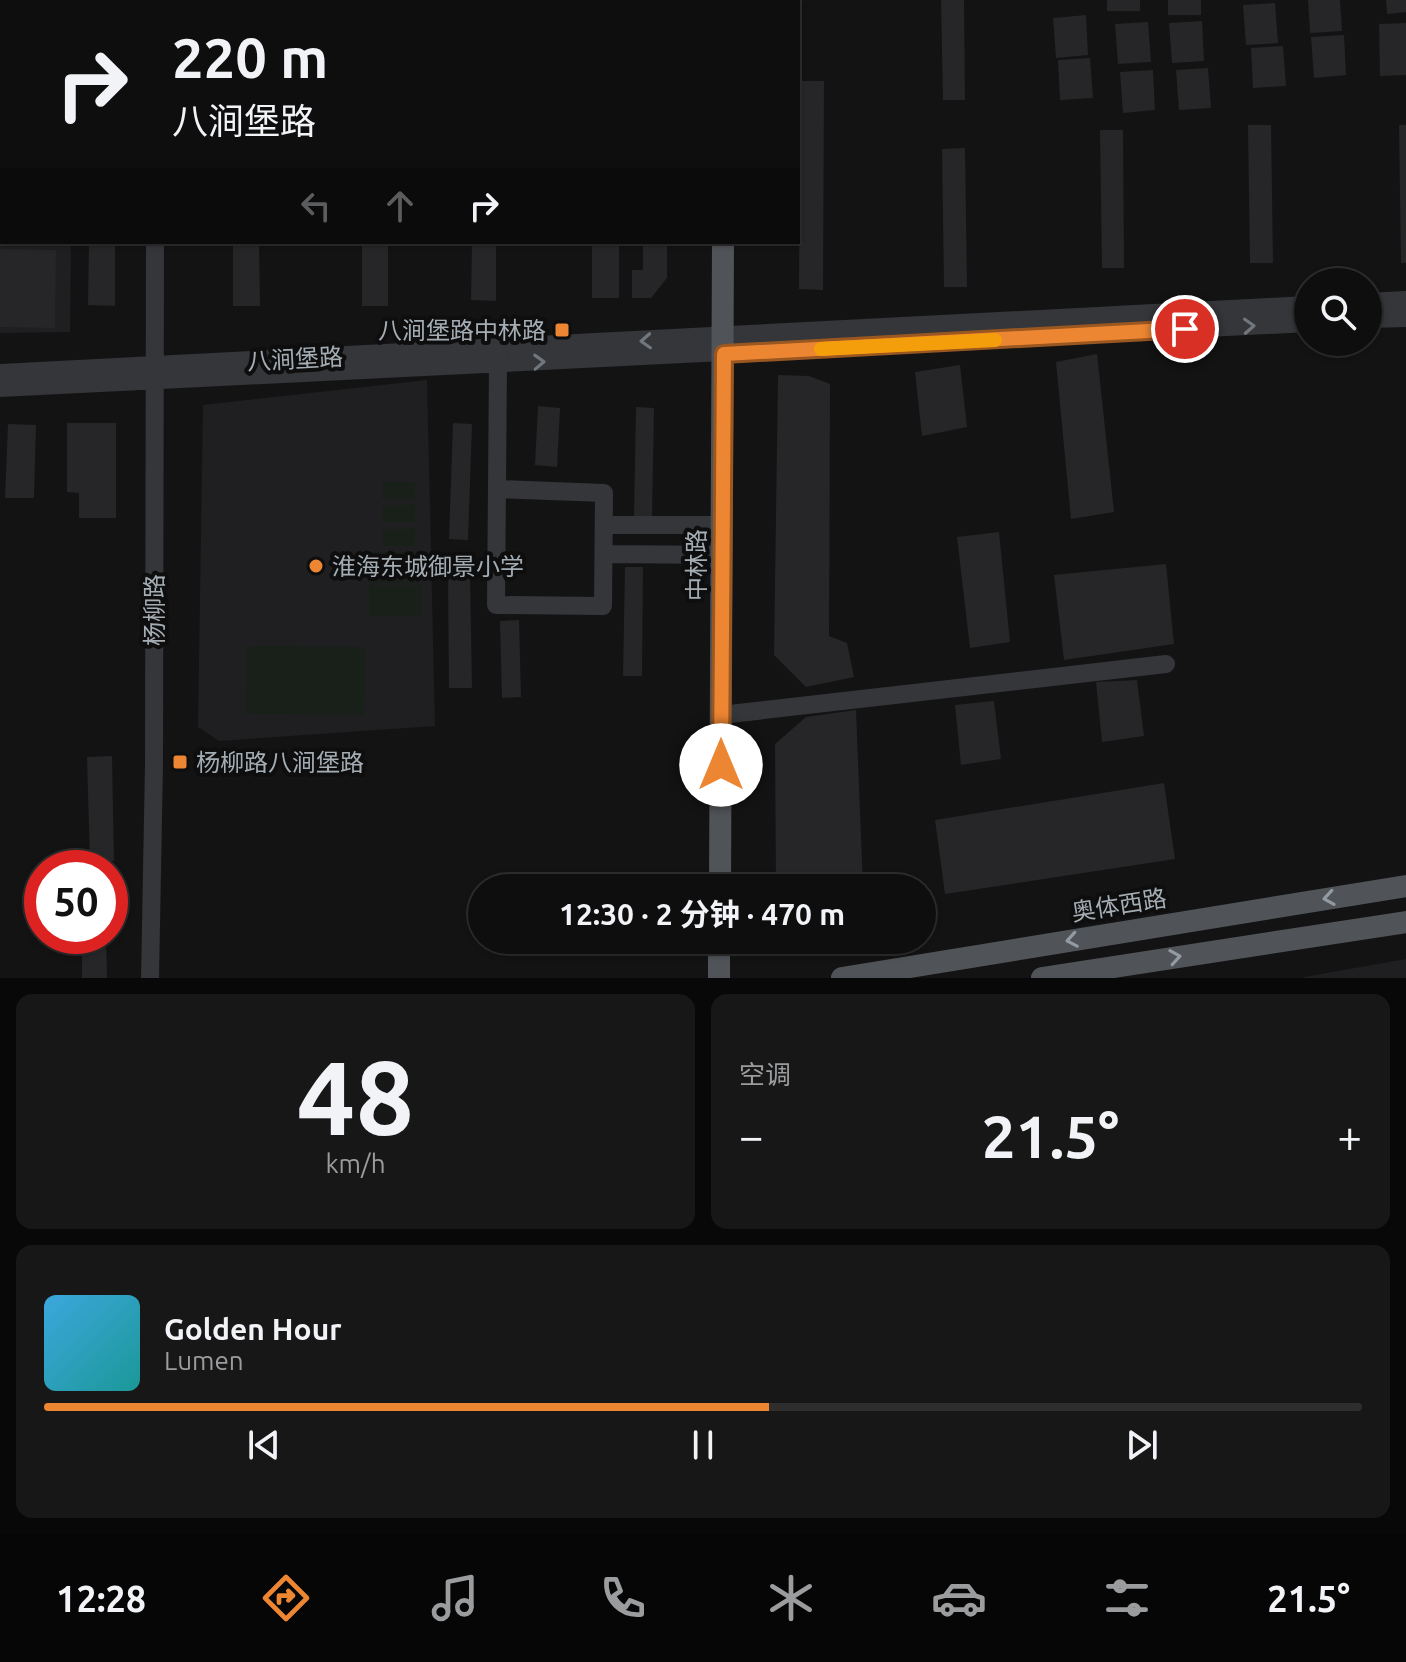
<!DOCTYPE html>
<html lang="zh">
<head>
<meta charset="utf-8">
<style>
	body { margin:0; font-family:Ubuntu,"Noto Sans SC",sans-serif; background:#171718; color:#f1f3f6; height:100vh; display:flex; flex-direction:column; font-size:30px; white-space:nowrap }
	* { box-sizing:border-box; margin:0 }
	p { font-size:26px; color:#9b9c9e }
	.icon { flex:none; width:44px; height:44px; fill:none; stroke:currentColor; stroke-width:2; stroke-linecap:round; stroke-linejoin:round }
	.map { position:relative; height:978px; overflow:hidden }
	.details { display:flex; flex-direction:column; gap:16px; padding:16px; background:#080808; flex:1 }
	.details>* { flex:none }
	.top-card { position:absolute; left:0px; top:0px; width:800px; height:244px; box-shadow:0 2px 6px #0004,0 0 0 2px #2e2e2f; background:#0e0e0f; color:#f1f3f6; overflow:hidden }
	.controls { position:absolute; left:1294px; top:268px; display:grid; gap:16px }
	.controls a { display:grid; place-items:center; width:88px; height:88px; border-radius:50%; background:#0e0e0f; box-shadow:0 2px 6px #0004,0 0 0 2px #2e2e2f; font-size:40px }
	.speed { position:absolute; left:24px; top:850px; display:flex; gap:16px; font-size:40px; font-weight:700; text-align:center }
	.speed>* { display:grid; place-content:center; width:104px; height:104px; border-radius:50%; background:#0e0e0f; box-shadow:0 2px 6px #0004,0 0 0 2px #2e2e2f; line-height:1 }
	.speed .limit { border:12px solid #d22; background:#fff; color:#111 }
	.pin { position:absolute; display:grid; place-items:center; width:68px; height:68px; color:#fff; margin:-34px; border:4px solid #fff; border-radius:50%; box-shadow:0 2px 8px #0007 }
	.me { position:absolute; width:88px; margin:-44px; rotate:0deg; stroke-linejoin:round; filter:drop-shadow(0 0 6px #0008) }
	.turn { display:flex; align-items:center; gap:28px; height:168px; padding:0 40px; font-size:36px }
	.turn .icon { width:104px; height:104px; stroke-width:2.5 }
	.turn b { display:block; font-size:56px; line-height:68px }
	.lanes { display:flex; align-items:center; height:76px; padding:0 40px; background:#0003; justify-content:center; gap:40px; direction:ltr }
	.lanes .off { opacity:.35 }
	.big { font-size:60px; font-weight:700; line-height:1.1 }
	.details .widget { flex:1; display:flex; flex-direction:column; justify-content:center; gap:12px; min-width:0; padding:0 28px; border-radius:16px; background:#171718 }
	.details .dial { align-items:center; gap:0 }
	.dial b { font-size:104px; line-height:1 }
	.song { display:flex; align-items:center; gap:24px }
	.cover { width:96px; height:96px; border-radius:12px; background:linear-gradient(135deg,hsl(200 70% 55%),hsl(180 70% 35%)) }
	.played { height:8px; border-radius:4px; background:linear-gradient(90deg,#ed8632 55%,#2e2e2f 55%) }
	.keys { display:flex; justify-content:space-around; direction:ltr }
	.heat { display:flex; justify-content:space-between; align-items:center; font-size:44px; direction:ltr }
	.details .tiles { flex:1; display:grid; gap:16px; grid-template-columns:1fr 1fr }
	.widget:last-child { grid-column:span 2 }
	.trip { position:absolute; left:468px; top:874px; width:468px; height:80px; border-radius:40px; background:#0e0e0f; box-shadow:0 2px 6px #0004,0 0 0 2px #2e2e2f; font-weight:700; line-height:80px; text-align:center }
	.dock { display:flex; height:128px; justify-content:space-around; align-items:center; background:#060606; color:#9b9c9e }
	.dock .icon { width:56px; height:56px }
	.dock .selected { color:#ed8632 }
	.dock b { font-size:36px; color:#f1f3f6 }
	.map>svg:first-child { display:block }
	.built { fill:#1f1f21 }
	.green { fill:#191f19 }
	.building { fill:#262628 }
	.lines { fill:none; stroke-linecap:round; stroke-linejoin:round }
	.minor { stroke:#343639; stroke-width:18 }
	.major { stroke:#505358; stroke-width:22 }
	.oneway { stroke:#72777d }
	.oneway2 { stroke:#939ba2 }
	.route-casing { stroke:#9a5720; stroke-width:20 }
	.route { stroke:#ed8632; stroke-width:14 }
	.slow { stroke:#f59e0b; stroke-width:14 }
	.poi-dot { fill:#ed8632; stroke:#0e0e0f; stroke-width:3 }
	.labels { text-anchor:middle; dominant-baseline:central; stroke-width:8; stroke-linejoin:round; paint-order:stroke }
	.poi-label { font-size:24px; fill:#a4adb4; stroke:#0e0e0f; text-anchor:start }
	.street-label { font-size:24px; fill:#a4adb4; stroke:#0e0e0f }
</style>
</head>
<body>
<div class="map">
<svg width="1406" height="978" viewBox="0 0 1406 978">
	<rect width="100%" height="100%" fill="#131314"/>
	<path class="built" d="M0 0H76L2 2V242H71L70 332 0 333Z
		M427 380 435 726 219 741 198 727 203 405Z
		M1406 959V978H1304V977Z"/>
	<path class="green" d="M383 482H415V499H382Z
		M382 505H415V522H382Z
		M383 529H415V546H382Z
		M368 552H421L420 583H368Z
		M369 585H421V616L369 615Z
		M247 646 365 647 364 715 246 714Z"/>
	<path class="building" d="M941 0H964L965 100H943Z
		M1107 0H1140V11H1107Z
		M1168 0H1201V15H1168Z
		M1308 0H1340L1342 31 1310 33Z
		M1386 0H1406V12L1387 14Z
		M1275 3 1278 43 1246 45 1243 5Z
		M1086 15 1088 55 1056 58 1053 18Z
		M1202 21 1204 61 1172 63 1169 23Z
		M1148 22 1151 62 1118 64 1115 24Z
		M1406 23V75L1380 76 1379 24Z
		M1344 35 1346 75 1314 78 1311 37Z
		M1283 46 1286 86 1253 88 1251 48Z
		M1090 58 1093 98 1060 100 1058 60Z
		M1208 68 1211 108 1179 110 1176 70Z
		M1153 70 1155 110 1123 113 1120 72Z
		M800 81H824L823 290 799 289Z
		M1248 125H1271L1273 263H1250Z
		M1399 125H1406V263H1401Z
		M1100 130H1123L1124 268H1102Z
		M965 148 967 287H944L942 149Z
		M89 242H115V306L88 305Z
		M233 242H259L260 306H233Z
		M362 242H388V306H362Z
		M472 242H496V301L471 300Z
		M592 242H619V298H592Z
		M643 242H667V278L651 298H632V270H643Z
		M0 249 56 250 55 328 0 327Z
		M1097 354 1114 512 1071 519 1056 362Z
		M960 365 967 427 922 436 915 372Z
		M778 375 809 376 830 384 829 636 847 643 854 677 806 687 774 655Z
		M538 406 560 408 557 467 535 465Z
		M636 407 654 408 652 516H634Z
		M67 423H116V518H79V493L67 492Z
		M453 423 472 424 468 540 449 539Z
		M8 424 36 425 34 498H5Z
		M999 532 1010 642 970 648 957 537Z
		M1166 564 1174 644 1064 660 1054 575Z
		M625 567H643L642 676H623Z
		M448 575H470L472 688H449Z
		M519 620 521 697 502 698 500 621Z
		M1137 680 1144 736 1102 742 1096 682Z
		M994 701 1001 759 961 765 955 705Z
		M856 710 863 888H776L775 744 806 717Z
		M112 756 114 861 90 862 87 757Z
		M1164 783 1175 859 945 894 935 820Z
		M82 936H106L107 978H82Z"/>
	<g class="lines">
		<path class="minor" d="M158 2V0
			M1368 302 1406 300
			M1368 319 1406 318
			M0 373 1308 305
			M0 388 1308 323
			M498 489 604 493 603 606 496 605 498 364
			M604 525H723
			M604 554 722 555
			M721 715 1166 664
			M150 978 154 765 155 242"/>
		<path class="major" d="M724 2V0
			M720 888 723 242
			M719 978V940
			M842 978 1406 886
			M1042 978 1406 922"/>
	</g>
	<defs><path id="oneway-chevron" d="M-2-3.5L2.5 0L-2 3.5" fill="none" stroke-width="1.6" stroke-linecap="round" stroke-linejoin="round" transform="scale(2)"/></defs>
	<g class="oneway">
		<use href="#oneway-chevron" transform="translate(1249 326) rotate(-3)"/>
		<use href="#oneway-chevron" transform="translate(646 341) rotate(177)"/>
		<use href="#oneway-chevron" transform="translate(539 362) rotate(-2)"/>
	</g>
	<g class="oneway2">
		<use href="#oneway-chevron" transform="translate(1329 898) rotate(171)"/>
		<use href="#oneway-chevron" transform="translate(1072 940) rotate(170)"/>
		<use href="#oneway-chevron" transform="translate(1175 957) rotate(-9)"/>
	</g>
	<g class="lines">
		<defs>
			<path id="route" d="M721 765 724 354 1185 329"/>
		</defs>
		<use href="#route" class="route-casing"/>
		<use href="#route" class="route"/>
		<path class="slow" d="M821 349 995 340"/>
	</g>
	<g class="poi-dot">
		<rect x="554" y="322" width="16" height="16" rx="4"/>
		<circle cx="316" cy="566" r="8"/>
		<rect x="172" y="754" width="16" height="16" rx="4"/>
	</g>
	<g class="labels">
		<g class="poi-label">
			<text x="546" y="330" text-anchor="end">八涧堡路中林路</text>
			<text x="332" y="566">淮海东城御景小学</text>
			<text x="196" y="762">杨柳路八涧堡路</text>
		</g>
		<g class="street-label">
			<text transform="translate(295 359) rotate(-3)">八涧堡路</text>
			<text transform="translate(696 565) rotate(-90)">中林路</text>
			<text transform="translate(154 610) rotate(-90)">杨柳路</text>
			<text transform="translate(1119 905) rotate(-9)">奥体西路</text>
		</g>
	</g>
</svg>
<div class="controls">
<a><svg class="icon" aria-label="search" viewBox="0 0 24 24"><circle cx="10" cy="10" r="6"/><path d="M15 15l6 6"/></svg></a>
</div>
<div class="speed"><div class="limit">50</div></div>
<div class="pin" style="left:1185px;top:329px;background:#d93025"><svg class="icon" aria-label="arrive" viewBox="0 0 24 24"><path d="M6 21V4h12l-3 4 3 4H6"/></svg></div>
<svg class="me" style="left:721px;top:765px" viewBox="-20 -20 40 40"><circle r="19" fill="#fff"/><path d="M0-13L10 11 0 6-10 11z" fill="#ed8632"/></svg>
<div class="trip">12:30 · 2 分钟 · 470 m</div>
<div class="top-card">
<div class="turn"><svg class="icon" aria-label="right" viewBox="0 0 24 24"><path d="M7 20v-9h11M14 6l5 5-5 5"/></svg><div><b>220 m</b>八涧堡路</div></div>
<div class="lanes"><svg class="icon off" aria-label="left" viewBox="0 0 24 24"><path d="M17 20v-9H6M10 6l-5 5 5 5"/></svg><svg class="icon off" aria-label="ahead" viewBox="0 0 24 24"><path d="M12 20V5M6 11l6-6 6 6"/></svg><svg class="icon" aria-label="right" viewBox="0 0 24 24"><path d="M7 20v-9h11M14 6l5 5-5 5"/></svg></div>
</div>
</div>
<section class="details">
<div class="tiles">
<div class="widget dial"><b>48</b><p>km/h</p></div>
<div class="widget"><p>空调</p>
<div class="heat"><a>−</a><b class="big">21.5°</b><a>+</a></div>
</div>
<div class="widget">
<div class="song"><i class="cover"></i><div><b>Golden Hour</b><p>Lumen</p></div></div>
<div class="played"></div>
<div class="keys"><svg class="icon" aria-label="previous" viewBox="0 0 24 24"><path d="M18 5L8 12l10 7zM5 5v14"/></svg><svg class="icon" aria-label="pause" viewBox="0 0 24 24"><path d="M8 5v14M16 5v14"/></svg><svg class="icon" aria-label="next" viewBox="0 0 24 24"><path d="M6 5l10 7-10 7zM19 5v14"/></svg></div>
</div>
</div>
</section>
<nav class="dock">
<b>12:28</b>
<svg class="icon selected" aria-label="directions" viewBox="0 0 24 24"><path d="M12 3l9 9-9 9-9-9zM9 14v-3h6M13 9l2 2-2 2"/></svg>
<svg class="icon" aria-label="music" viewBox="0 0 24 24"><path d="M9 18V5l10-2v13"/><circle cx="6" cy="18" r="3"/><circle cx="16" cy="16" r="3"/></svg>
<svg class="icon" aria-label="phone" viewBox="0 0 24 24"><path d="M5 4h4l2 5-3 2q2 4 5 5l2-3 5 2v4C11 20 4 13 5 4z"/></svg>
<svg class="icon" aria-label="climate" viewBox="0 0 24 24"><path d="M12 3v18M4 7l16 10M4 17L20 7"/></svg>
<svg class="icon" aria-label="car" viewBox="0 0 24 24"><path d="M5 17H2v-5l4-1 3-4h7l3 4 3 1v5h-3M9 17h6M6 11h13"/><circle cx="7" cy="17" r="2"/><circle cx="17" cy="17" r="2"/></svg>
<svg class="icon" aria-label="filters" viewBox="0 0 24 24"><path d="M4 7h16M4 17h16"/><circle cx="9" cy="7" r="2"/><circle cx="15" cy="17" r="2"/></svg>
<b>21.5°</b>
</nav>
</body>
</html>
